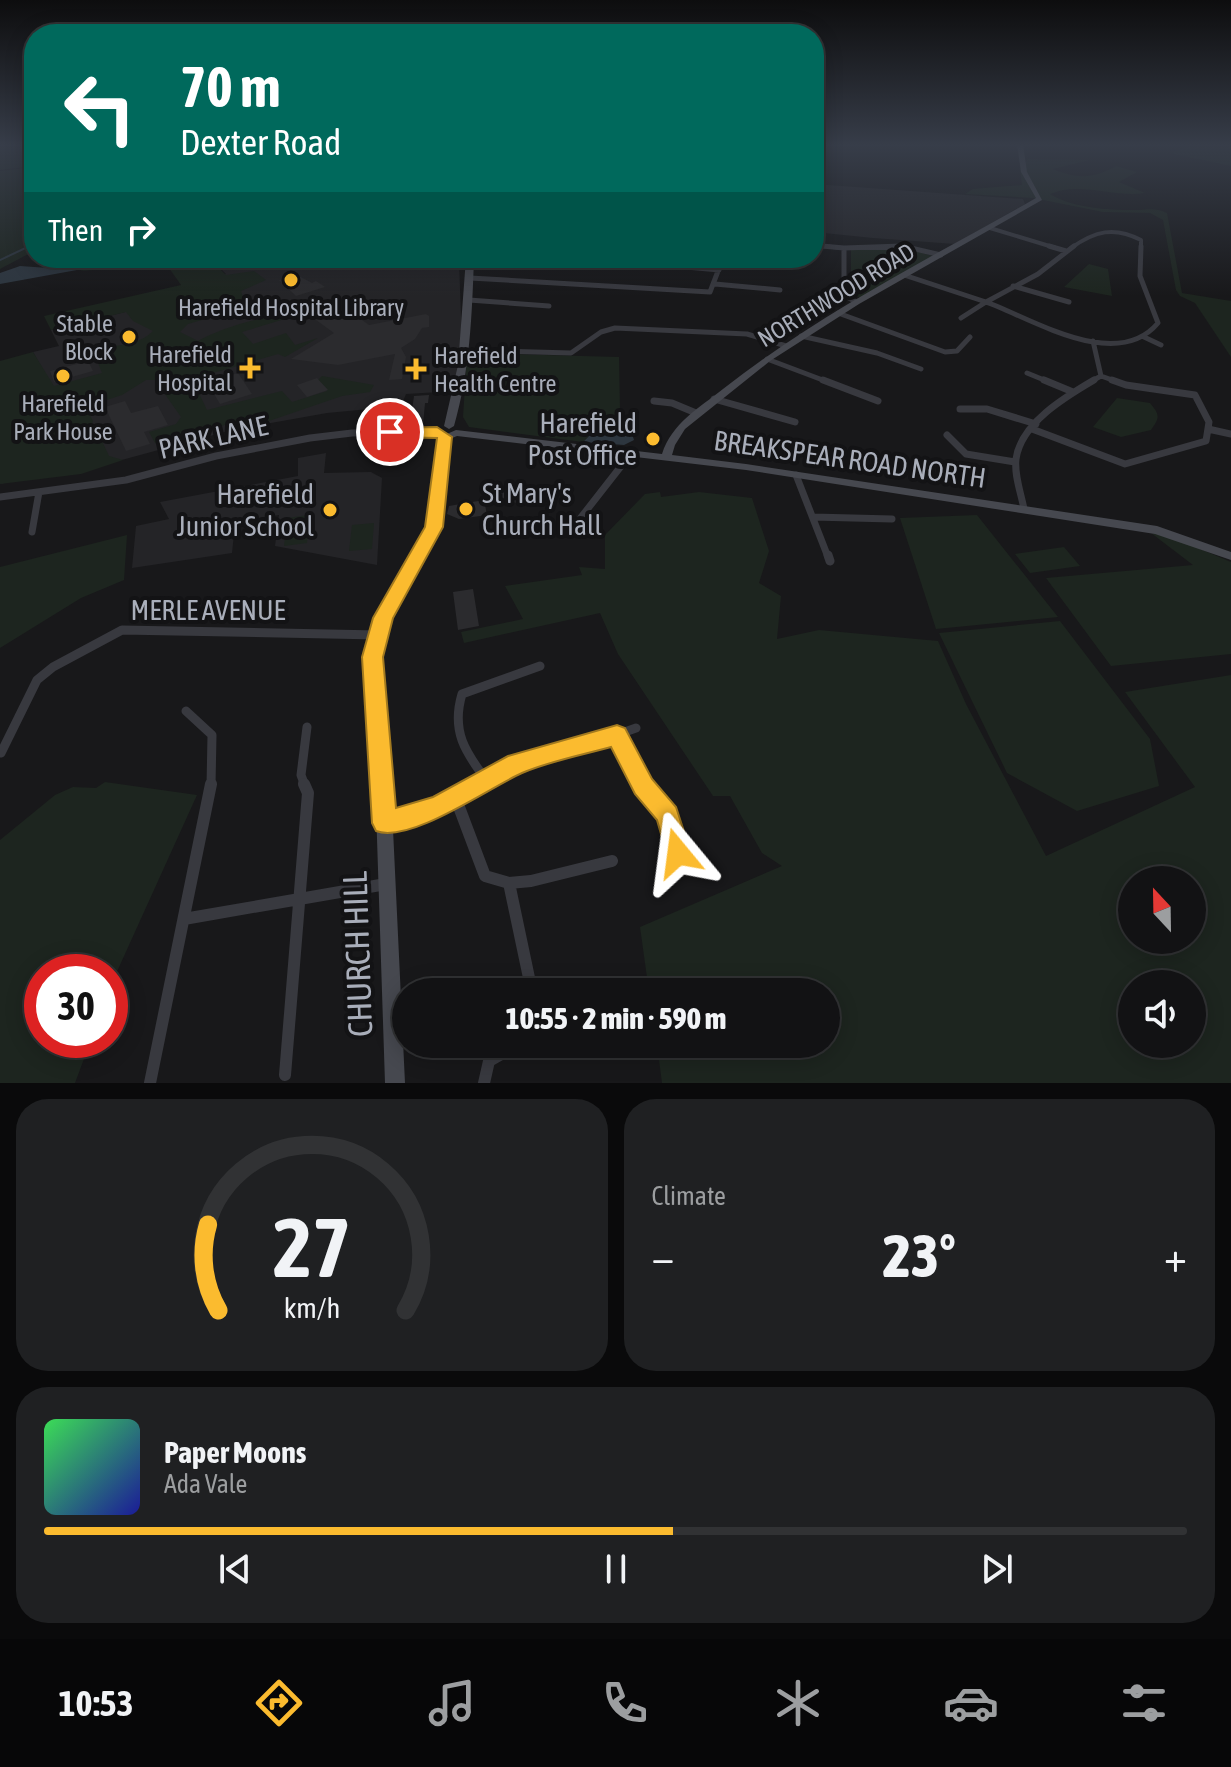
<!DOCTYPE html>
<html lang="en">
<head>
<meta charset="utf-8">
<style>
	body { margin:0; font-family:"Asap Condensed",sans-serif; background:#1f2022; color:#f1f3f6; height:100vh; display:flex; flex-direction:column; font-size:30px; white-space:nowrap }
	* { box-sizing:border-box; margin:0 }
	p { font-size:26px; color:#9c9ea0 }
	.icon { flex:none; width:44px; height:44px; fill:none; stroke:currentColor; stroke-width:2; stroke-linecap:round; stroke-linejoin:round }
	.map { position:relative; height:1083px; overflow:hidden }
	.drawer { display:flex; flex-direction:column; gap:16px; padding:16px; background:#0a0a0b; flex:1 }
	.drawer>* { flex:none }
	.banner { position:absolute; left:24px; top:24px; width:800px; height:244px; border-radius:32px; box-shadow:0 4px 20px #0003,0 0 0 2px #313234; background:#00695c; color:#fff; overflow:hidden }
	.needle { width:52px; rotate:338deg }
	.controls { position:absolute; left:1118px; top:866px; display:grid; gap:16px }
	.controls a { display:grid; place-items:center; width:88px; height:88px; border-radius:50%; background:#121214; box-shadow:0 4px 20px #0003,0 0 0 2px #313234; font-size:40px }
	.speed { position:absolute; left:24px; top:954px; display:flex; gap:16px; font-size:40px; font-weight:700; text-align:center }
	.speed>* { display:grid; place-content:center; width:104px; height:104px; border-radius:50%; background:#121214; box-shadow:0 4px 20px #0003,0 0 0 2px #313234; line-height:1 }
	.speed .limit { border:12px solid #d22; background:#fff; color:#111 }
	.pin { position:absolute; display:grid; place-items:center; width:68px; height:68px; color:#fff; margin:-34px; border:4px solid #fff; border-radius:50%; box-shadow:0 2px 8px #0007 }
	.me { position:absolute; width:88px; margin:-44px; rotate:344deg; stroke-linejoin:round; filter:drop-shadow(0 0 6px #0008) }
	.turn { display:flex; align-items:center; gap:28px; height:168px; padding:0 24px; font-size:36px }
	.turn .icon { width:104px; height:104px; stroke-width:2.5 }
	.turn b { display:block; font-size:56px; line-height:68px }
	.then { display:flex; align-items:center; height:76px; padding:0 24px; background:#0003; gap:16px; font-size:30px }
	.big { font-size:60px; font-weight:800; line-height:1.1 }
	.drawer .widget { flex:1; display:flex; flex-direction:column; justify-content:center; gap:12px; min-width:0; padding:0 28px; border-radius:32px; background:#1f2022 }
	.drawer .dial { align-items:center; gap:0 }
	.dial svg { height:208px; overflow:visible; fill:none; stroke:#313234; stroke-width:7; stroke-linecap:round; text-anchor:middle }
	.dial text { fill:#f1f3f6; stroke:none }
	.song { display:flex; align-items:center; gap:24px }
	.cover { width:96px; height:96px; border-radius:12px; background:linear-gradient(135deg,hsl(130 70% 55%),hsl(240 70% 35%)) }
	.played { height:8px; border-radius:4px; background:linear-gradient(90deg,#fbbb2f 55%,#313234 55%) }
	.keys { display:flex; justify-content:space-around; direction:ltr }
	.heat { display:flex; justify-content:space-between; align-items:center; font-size:44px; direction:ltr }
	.drawer .tiles { flex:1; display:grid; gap:16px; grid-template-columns:1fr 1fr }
	.widget:last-child { grid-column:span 2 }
	.trip { position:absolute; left:392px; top:978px; width:448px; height:80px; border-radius:40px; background:#121214; box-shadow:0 4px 20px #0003,0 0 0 2px #313234; font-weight:800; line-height:80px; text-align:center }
	.tab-bar { display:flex; height:128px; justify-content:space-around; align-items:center; background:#070708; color:#9c9ea0 }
	.tab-bar .icon { width:56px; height:56px }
	.tab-bar .selected { color:#fbbb2f }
	.tab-bar b { font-size:36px; color:#f1f3f6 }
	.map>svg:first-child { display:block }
	.built { fill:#242427 }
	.green { fill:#1d251f; fill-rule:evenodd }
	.water { fill:#2d363f }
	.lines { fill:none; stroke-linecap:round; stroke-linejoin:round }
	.stream { stroke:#2d363f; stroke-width:2 }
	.building { fill:#2b2b2e }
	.street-far4 { stroke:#38393f; stroke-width:4 }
	.street-far3 { stroke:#38393f; stroke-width:5 }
	.street-far2 { stroke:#38393f; stroke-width:7 }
	.street-far1 { stroke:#38393f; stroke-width:9 }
	.street { stroke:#38393f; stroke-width:12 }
	.secondary { fill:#46484f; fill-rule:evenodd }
	.route { fill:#fbbb2f; stroke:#a37a1f; stroke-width:2 }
	.poi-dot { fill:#fbbb2f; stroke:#131315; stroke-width:3 }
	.labels { text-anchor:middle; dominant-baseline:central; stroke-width:8; stroke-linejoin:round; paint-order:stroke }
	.far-street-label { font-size:24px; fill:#a9aeba; stroke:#131315 }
	.far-poi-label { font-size:24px; fill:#a9aeba; stroke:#131315 }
	.poi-label { font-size:28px; fill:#a9aeba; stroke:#131315; text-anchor:end }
	.street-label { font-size:28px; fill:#a9aeba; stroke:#131315 }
	.near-street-label { font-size:34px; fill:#a9aeba; stroke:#131315 }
</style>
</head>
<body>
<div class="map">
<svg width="1231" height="1083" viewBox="0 0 1231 1083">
	<rect width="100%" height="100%" fill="#18181a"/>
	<path class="built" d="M814 184 1023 199 1025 204 955 244 873 238 814 232Z
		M240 258H440L459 262 462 343 456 391 406 394 401 406 327 413 232 430 118 461 0 484 51 384 33 352 59 346 51 330 125 312 226 274 216 264Z
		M326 453 324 473 371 472 382 478 377 565 275 546 279 515 242 521 240 532 234 534 232 553 132 568 136 526 169 519 160 502 298 476V458Z"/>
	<path class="green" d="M0 144H34V166L0 170Z
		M1198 144H1231V166L1169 153Z
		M1028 159 1090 160 1053 169C1077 179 1093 179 1116 166L1137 172 1119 182 1145 193C1114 198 1080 181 1050 194 1073 208 1108 210 1134 210 1146 210 1156 207 1167 213L1182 293 1231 301V357L1195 303 1180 296 1176 290 1163 220 1150 213 1103 212 1033 198 965 194 973 189 1022 185 1020 169Z
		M34 167V251L0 269V171Z
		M905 248 936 257 861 298 851 294V250Z
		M127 258H240L216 265 226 275 254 271 266 280 241 291 246 307 188 324 180 332 198 341C225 326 282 309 311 317L296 320 288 318 242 332 253 344 286 333 295 345 318 338 285 357 278 354 192 379 207 410 282 391 292 402 327 391 318 380 322 376 374 385 370 392 342 396 269 421 231 423 163 445 155 443 149 432 176 424 181 417 155 380H146L122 395 85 407 93 421 88 435 102 441 109 456 123 460 81 474 0 484V361L33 352 54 386 102 373 95 355C111 340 132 351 153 331L133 321 126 312 51 330 44 316 181 285 169 268 145 266 80 271Z
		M1089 264 1108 269 1112 296 1064 287Z
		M467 353 619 357 620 410 625 424C606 422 596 428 583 442L469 427 463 417Z
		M1117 398 1150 403C1160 415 1160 417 1151 430L1121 437 1093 427Z
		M660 492 661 497 699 492 752 498 769 551 759 583 781 596 777 639 819 630 938 641 966 704 1046 856 1195 787 1125 692 1231 675V1083H662L657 1044H826V992H649L640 927 782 866 762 853 730 796H713L618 654 600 613 464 643 461 632 523 619 505 586 582 575 579 567 605 569V535L645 494ZM1132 880H1192V940H1132ZM1132 984H1192V1044H1132Z
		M309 515 307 543 284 546 287 518Z
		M977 515 1058 617 936 629 900 518Z
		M374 523 372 549 349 551 352 525Z
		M1151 533 1179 540 1231 562V654L1111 666 1046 578 1193 565Z
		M127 535 124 580 81 598 0 648V567Z
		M1064 547 1080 566 1030 573 1015 554Z
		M1060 621 1150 739 1159 786 1077 811 1007 773 939 633Z
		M105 782 197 795 110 987V972H42V1040H91L75 1083H0V840L55 795 73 787 96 788Z"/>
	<path class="water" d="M20 266 77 270 0 284V273Z
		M610 422 630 428 634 440 624 445 583 442 592 433Z"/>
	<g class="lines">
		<path class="stream" d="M0 260 34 244"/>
	</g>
	<path class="building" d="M297 275 312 283 316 281 325 287 296 296 279 280Z
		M347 309 369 325 426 314 429 316V327L422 328 415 339 401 348 406 357 402 379 389 380 395 354 338 365 291 359 334 333 316 320Z
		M88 361 93 371 54 382 50 371Z
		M238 373 252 394 220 404 207 382Z
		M317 378 328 390 307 397 297 385Z
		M429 395 428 403H425L423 425H410L414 396Z
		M125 401 131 413 158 406 168 425 144 432 150 444 126 451 105 407Z
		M499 486 532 491 522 503 490 501Z
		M484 500 487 515 459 519 447 514 449 506Z
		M473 589 479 626 458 630 453 592Z"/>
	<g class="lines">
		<path class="street-far4" d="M990 228 1056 248
			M814 245 842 248
			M849 248H910
			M1071 248C1095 231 1114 226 1141 240V248"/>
		<path class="street-far3" d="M822 246 844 248
			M1049 246 1066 251
			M442 258 469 262
			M670 258 669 262 675 266 719 270
			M722 261 783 266
			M904 275 986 302
			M470 278 710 292 723 258
			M715 284 780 290
			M1013 286 1069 302
			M469 300 549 306
			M856 302 844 295V248L902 246 941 255
			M986 302C1031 318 1116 373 1158 323L1140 276 1141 246
			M986 302 1038 274 1074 246
			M838 313 945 352 957 351 970 337
			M961 318 986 302
			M801 336 877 353 921 369
			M1144 337 1161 345
			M462 350 571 353 601 332 615 328 747 334 786 346
			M767 359 828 382
			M1027 373 1049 382
			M1101 376 1118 382
			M1090 382 1101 376 1093 341"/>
		<path class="street-far2" d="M823 380 878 401
			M1044 380 1073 392
			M714 399 795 422
			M654 401 672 403 696 413
			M960 409H987L1036 424
			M1032 429 1125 464 1206 441 1209 422 1195 395 1126 385 1112 380
			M1208 429 1231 434
			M947 435 966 454 1015 462
			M796 475 828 557
			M0 497 126 480 216 456 310 438 352 433 437 431
			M1024 509C1021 493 1014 475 1016 459 1021 423 1065 397 1094 380
			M813 517 892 519
			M32 532 39 492
			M568 534 629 456"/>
		<path class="street-far1" d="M828 555 830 561
			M186 711 212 735 211 786
			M617 735 643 786
			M1 753 37 680 53 667 122 630 379 635
			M487 781C465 752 451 731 462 694L540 666
			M305 786 301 775 307 727
			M476 786 517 764 574 750 636 728"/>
		<path class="street" d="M642 784 668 815 678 853
			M456 799 485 876 509 883 531 881 612 861
			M385 823 423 814 480 784
			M509 883 532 992
			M184 919 386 884
			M285 1075 308 793 304 784
			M150 1083 211 784
			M484 1083 489 1061 519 1044"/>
		<path class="secondary" d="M1017 144H1023L1027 172 1042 200 859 304 770 361 685 429 675 445 672 455 746 464 1157 526 1231 552V560L1155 534 746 470 457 436 450 439 440 527 390 618 380 657 392 808 405 1083H385L376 808 366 657 376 618 428 527 440 437 456 430 662 454C672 423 699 408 723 389 820 313 930 258 1036 198L1021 172Z
			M466 258H474C472 315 470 371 454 426L449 429 444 426 458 365Z"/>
	</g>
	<linearGradient id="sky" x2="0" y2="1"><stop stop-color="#0d0d0e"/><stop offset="0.49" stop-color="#373d49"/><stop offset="1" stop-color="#373d49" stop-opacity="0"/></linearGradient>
	<rect width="1231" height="296" fill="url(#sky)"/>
	<path class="route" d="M437 427 452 437 443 527 393 618 383 657 396 808 433 797 508 756 617 725 625 728 652 779 676 807 691 853 688 862 678 866 669 862 657 820 635 794 611 747C582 755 550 761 522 773 490 787 410 844 376 831L372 823 362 657 373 618 425 527 437 438 390 437 383 432 390 428Z"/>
	<g class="poi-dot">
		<circle cx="291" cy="280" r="8"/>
		<circle cx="129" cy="337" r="8"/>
		<path d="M246 356h8v8h8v8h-8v8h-8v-8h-8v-8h8z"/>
		<path d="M412 357h8v8h8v8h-8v8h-8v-8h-8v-8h8z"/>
		<circle cx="63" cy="376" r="8"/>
		<circle cx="653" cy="439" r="8"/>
		<circle cx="466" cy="509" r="8"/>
		<circle cx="330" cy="510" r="8"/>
	</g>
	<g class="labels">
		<g class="far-street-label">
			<text transform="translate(836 295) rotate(-31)">NORTHWOOD ROAD</text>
		</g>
		<g class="far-poi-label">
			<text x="291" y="307">Harefield Hospital Library</text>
			<text x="113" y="323" text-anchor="end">Stable<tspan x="113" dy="28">Block</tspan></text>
			<text x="232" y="354" text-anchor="end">Harefield<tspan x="232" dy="28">Hospital</tspan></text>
			<text x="434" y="355" text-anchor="start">Harefield<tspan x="434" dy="28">Health Centre</tspan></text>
			<text x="63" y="403">Harefield<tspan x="63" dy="28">Park House</tspan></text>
		</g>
		<g class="poi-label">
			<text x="637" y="423">Harefield<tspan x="637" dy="32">Post Office</tspan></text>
			<text x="482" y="493" text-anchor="start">St Mary's<tspan x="482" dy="32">Church Hall</tspan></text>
			<text x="314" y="494">Harefield<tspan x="314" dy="32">Junior School</tspan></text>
		</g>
		<g class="street-label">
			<text transform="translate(213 437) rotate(-13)">PARK LANE</text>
			<text transform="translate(850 459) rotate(8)">BREAKSPEAR ROAD NORTH</text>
			<text x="208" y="610">MERLE AVENUE</text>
		</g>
		<g class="near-street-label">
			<text transform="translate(357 954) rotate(-92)">CHURCH HILL</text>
		</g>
	</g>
</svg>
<div class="controls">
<a><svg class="needle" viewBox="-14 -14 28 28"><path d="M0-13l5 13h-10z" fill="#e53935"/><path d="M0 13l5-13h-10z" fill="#9c9ea0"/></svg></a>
<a><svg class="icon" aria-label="sound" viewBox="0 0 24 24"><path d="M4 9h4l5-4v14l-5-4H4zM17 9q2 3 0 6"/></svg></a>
</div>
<div class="speed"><div class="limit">30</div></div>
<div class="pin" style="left:390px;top:432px;background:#d93025"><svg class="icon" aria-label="arrive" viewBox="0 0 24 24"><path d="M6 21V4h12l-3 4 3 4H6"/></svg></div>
<svg class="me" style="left:678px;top:853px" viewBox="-20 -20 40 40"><path d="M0-17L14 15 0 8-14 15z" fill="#fbbb2f" stroke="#fff" stroke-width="4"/></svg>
<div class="trip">10:55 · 2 min · 590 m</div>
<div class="banner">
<div class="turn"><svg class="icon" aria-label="left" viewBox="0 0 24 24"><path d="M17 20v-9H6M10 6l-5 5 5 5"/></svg><div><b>70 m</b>Dexter Road</div></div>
<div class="then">Then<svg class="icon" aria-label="right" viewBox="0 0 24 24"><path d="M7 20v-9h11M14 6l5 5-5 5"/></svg></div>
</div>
</div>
<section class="drawer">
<div class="tiles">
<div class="widget dial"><svg viewBox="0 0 100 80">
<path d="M14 69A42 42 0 1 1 86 69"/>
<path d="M14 69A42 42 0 0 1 10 36" stroke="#fbbb2f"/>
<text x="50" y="56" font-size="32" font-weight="700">27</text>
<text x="50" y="72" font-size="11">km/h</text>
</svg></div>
<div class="widget"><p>Climate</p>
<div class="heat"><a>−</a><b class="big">23°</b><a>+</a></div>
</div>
<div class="widget">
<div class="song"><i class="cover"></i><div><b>Paper Moons</b><p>Ada Vale</p></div></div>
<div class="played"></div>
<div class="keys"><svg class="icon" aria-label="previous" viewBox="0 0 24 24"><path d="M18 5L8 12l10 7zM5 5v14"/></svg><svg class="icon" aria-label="pause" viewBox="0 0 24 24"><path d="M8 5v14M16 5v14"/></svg><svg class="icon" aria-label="next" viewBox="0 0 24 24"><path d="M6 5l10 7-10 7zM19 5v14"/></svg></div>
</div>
</div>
</section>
<nav class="tab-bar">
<b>10:53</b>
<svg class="icon selected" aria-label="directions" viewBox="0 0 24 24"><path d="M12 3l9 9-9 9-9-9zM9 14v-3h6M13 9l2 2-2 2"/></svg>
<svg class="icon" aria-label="music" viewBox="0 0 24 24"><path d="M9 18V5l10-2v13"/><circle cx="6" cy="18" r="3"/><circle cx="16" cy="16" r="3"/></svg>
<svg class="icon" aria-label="phone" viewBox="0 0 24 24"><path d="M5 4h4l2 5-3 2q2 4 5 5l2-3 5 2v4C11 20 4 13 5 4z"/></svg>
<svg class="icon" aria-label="climate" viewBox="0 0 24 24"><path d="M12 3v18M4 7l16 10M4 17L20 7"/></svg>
<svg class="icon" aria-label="car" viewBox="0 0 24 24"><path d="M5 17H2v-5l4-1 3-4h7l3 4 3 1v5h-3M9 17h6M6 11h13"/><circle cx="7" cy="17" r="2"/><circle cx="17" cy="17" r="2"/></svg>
<svg class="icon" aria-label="filters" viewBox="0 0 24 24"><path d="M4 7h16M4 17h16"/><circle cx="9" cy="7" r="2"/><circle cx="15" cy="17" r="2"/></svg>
</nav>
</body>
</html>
